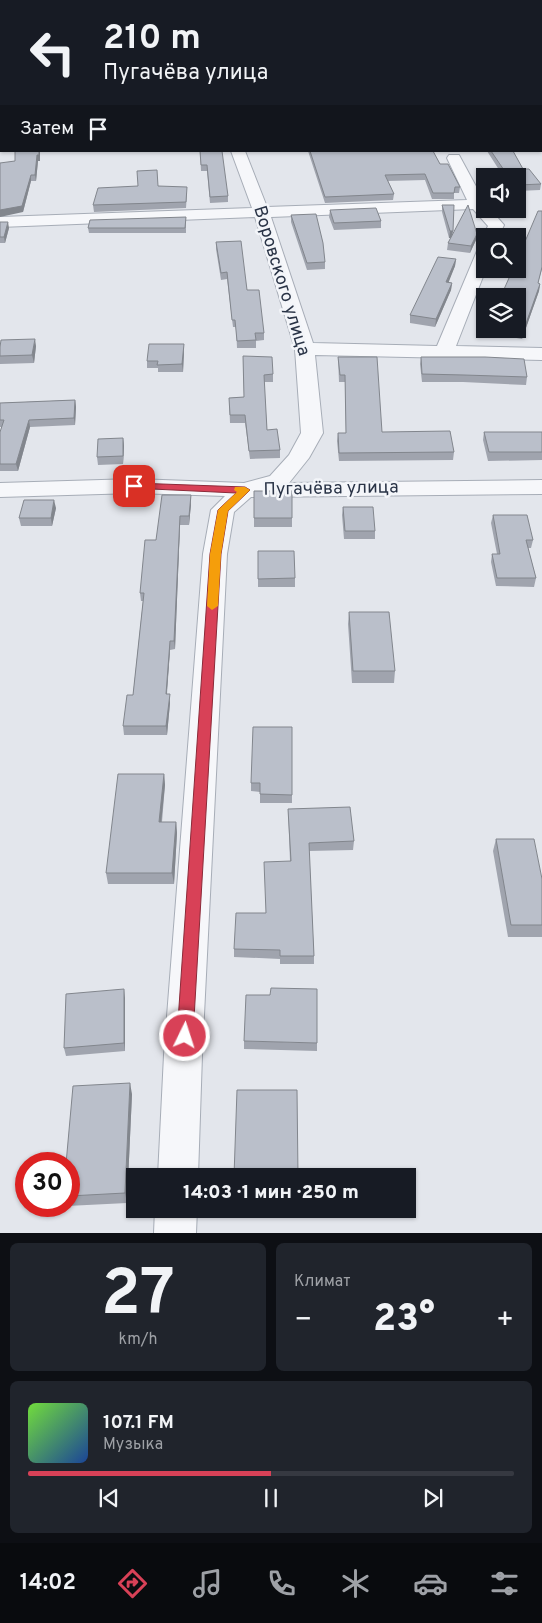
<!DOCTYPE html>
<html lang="ru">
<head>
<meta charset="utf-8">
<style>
	body { margin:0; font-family:Overpass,sans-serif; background:#20242c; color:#f1f3f6; height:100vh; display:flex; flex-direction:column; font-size:19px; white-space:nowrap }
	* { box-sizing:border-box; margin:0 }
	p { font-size:16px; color:#9ea1a6 }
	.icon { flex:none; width:28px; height:28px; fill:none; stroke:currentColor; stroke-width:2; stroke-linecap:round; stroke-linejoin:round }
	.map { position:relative; height:1233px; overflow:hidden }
	.sheet { display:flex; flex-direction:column; gap:10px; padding:10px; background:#0d0f14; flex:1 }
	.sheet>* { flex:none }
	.banner { position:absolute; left:0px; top:0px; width:542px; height:152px; box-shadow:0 1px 4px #0004; background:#171b24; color:#f1f3f6; overflow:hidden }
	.controls { position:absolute; left:476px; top:168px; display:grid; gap:10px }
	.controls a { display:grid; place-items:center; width:50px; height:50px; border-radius:0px; background:#171b24; box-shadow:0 1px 4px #0004; font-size:25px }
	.speed { position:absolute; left:15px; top:1152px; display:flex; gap:10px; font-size:25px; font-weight:700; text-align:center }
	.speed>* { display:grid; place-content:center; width:65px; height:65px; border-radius:50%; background:#171b24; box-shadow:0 1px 4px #0004; line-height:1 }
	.speed .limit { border:8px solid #d22; background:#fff; color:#111 }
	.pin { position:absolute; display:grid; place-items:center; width:42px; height:42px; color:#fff; margin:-21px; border-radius:10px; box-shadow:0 2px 8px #0006 }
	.me { position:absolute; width:55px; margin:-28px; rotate:4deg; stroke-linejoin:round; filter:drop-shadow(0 0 4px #0008) }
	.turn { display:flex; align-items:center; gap:18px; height:105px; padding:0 20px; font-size:22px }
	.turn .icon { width:65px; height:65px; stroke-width:2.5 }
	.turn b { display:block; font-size:35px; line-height:42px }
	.then { display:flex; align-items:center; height:48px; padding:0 20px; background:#0003; gap:10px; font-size:19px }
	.big { font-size:38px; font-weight:800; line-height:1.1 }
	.sheet .tile { flex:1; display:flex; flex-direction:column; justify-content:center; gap:8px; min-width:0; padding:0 18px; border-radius:8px; background:#20242c }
	.sheet .dial { align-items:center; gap:0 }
	.dial b { font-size:65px; line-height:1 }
	.song { display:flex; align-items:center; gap:15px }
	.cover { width:60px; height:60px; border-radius:8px; background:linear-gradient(135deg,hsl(100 70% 55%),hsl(220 70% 35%)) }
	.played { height:5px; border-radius:2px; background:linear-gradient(90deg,#d84157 50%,#363941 50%) }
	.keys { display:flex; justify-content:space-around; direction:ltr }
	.heat { display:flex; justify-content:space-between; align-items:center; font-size:28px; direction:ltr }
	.sheet .tiles { flex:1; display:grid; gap:10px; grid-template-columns:1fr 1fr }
	.tile:last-child { grid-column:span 2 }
	.trip { position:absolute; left:126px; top:1168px; width:290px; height:50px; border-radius:0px; background:#171b24; box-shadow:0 1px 4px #0004; font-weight:800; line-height:50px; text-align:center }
	.menu { display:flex; height:80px; justify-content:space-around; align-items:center; background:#090b0e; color:#9ea1a6 }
	.menu .icon { width:35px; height:35px }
	.menu .selected { color:#d84157 }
	.menu b { font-size:22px; color:#f1f3f6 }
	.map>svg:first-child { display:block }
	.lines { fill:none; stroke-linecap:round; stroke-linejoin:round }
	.street-casing { stroke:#a7adb7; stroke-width:2 }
	.street { fill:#f6f7fa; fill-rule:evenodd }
	.wall { fill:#a0a4ae }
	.shaded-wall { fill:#82868d }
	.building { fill:#babfca; stroke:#82868d }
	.route { fill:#d84157; stroke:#8c2a39 }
	.slow { fill:#f59e0b }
	.labels { text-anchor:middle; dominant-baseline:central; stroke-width:5; stroke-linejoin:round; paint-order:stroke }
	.street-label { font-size:18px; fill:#293346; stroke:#f3f5f9 }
</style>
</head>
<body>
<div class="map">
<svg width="542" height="1233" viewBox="0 0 542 1233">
	<rect width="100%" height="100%" fill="#e3e6ec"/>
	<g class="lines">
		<defs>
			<path id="street" d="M541 43H542V49H541Z
				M541 99H542V107H541Z
				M231 151H245L267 207 467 200 447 158 449 155H459L485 203V209H490L504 225 499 236H485V239L483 236 488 226 473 209 271 217 313 343 437 346 477 251 479 247 485 246 486 269 456 346 542 348V360L315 355 323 433 309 458 289 483 542 480V494L251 497 234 512 227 554 202 1055 198 1176H158L164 1055 203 554 211 510 225 496 135 493 0 497V483L135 479 244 483 270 476 289 455 301 433 295 349 255 217 0 227V217L252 208Z
				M155 1209H197L196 1233H154Z"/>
		</defs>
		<use href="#street" class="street-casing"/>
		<use href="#street" class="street"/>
	</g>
	<path class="wall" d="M233 0H503L505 1H233Z
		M15 151H40V161H38L36 181H31L23 212 15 161Z
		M200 151 228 196V202L210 203 207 171H201Z
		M308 151H433L440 164 460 187 459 193H454V199H432L425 180 388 181 394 194 393 200 325 203Z
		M487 151H513L523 169 541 184 540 190 518 191V176H503Z
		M158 186 187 193 186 208 94 212 93 205Z
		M442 205 452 235 477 234 476 240 470 253 447 250 448 243 451 238H449L442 212Z
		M330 210 381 221V228L334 230 329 217Z
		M542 211V269L538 283 540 284 539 291 522 339 499 335V331L489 329H518Z
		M291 215 325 262V269L307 270 291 222Z
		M186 217V233H89L88 228Z
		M0 222 9 228 5 243H0Z
		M216 242 247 290 264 333V340L256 341V348H237L236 327H233L227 279 221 280 216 249Z
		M456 259 455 266 448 282 452 283 451 290 435 327 410 323V315Z
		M36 346 34 363 0 364V347Z
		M184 351 183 372H158V368H147V361Z
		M243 356 273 374V382H264L267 430 280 450V458L250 459 245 423H230L229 398 244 397Z
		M338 357 382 432 454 452 453 460 339 461 337 441 338 433H346L345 382H339Z
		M421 357 527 377 526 385 463 382H422L420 364Z
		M75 400 76 407 75 425 30 427 18 471H0V432L2 427H0V403Z
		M484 432H542V460L488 461 483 440Z
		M123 438 124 446 123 464 98 465 97 457Z
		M254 491H292V527H254Z
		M191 495V504L189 525H180L175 649 170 650 167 694 170 703 167 735H124L123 726 133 695 143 601H141L140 593 156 540Z
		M343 507 375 531V539H344L342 515Z
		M56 508 52 526H21L19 518Z
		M493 515 533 540 531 548H528L536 578 534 587 496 586 491 562 492 554H497L491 523Z
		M258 551 295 578V587H258Z
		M349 612 395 671 394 683H352L348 624Z
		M292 727V803H260V792L251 791V783Z
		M164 774 165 785 162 822H176L177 833 174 884H108L106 873Z
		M288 809 354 841 353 850 309 851 314 956V964H280V959L234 957V949L266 913 290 861Z
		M496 839 542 879V937H508L493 851Z
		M125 998V1051L66 1056 64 1048Z
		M244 1041 317 1043V1051L244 1049Z
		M132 1094 127 1203 67 1206H69V1164Z
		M259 1209H298V1211L259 1210Z"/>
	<path class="shaded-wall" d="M39 151H40V161H38L36 181 35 175 37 155Z
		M31 175V181L23 212 0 217V210Z
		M8 222 9 228 5 243 4 237Z
		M450 231H453L452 238H449Z
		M477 234 476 240 470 253 471 246Z
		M456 259 455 266 446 289V282Z
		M452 283 451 290 435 327 436 319Z
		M540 284 539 291 522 339 523 332Z
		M35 339 36 346 34 363 32 355Z
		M184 344V351L183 372 182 364Z
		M75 400 76 407 75 425 74 418Z
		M29 420 30 427 18 471 16 464Z
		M123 438 124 446 123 464Z
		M191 495V504L189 525V516Z
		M54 500 56 508 52 526 51 518Z
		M180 516V525L175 649 174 641Z
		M170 641V650L166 703V694Z
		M170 694V703L167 735 166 726Z
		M164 774 165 785 160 833 159 822Z
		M176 822 177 833 174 884 172 873Z
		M124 989 125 998V1051L124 1043Z
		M130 1083 132 1094 127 1203 125 1193Z"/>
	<path class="building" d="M0 0H48L51 1H1V49L0 48Z
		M160 0H206L205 1H162Z
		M233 0H315L316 1H233Z
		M362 0H503L505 1H363Z
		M1 57V91H0V58Z
		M542 124V137H541V125Z
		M15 151H39V155H37L35 175H31L22 206 0 210V163L15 161Z
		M200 151H222L228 196 210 197 207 165H201Z
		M310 151H433L440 164H448L460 187H455L454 193H433L425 174 385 175 394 194 325 197Z
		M491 151H513L523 169H529L541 184 518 185V176H508Z
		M157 170 158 186 187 187 186 202 93 205 98 188 138 186 137 171Z
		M442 205H454L453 231H450Z
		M468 205 477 234 471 246 448 243Z
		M376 208 381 221 334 223 330 210Z
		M538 211H542V267L538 283 540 284 523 332 505 329H518V296H501L513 269H518V258Z
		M316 214 323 243 325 262 307 263 291 215Z
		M186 217 185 228H88L90 220Z
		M0 222H8L4 237H0Z
		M241 241 247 290H259L264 333H255L256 340 237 341 235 320H232L227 272 221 273 216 242Z
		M438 257 456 259 446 282 452 283 436 319 410 315Z
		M35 339 32 355 0 356V347L1 340Z
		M149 344H184L182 364 157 365 158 361H147Z
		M243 356 272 357 273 374 264 375 267 430 277 429 280 450 249 451 245 415H230L229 398 244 397Z
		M338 357H377L382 432 450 431 454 452 339 453 338 433H346L345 375H340Z
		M421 357H485L524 359 527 377 464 375 422 374Z
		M75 400 74 418 29 420 16 464H0V432L4 420H0V403Z
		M484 432H542V452H489Z
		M123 438V456L97 457 98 439Z
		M254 491H292V518H254Z
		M162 495H191L189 516H180L174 641H170L166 694H170L166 726H123L127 695H133L144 593H140L145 540H156Z
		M24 500H54L51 518H19Z
		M343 507H373L375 531H345Z
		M493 515H527L533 540H526L536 578H497L492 554H500Z
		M258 551H294L295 578 258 579Z
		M349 612H389L395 671H353Z
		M253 727H292V795L260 794V783H251Z
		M118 774H164L159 822H176L172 873H106Z
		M350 807 354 841 309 843 314 956H280V950L234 949 236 913H266L264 862 291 861 288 809Z
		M496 839H534L542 879V925H511Z
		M271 988 317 989V1043L244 1041 246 995H270Z
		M124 989V1043L64 1048 66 994Z
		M130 1083 125 1193 69 1196V1164H66L73 1086Z
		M237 1090H297L298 1176H234Z"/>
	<path class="route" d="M134 483 245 487 250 490 228 511 221 554 193 1036 190 1041 185 1043 179 1041 177 1036 210 554 218 510 236 493 131 488V484Z"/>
	<path class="slow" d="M235 487H245L250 490 228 511 221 554 218 606 212 610 207 606 210 554 218 510 237 492 234 490Z"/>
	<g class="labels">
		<g class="street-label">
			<text transform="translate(281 281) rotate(73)">Воровского улица</text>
			<text transform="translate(331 489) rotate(-1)">Пугачёва улица</text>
		</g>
	</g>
</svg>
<div class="controls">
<a><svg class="icon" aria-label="sound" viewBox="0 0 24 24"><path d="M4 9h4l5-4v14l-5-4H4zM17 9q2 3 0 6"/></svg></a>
<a><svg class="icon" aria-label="search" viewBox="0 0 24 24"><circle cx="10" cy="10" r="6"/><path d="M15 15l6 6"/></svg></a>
<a><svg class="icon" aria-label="layers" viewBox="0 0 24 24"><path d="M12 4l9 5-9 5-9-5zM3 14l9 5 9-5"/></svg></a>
</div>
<div class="speed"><div class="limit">30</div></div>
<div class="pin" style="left:134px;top:486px;background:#d93025"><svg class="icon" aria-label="arrive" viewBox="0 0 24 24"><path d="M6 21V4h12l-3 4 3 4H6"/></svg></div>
<svg class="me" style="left:185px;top:1036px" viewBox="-20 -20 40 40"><circle r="17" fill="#d84157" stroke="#fff" stroke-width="3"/><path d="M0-11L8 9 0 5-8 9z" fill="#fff"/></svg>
<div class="trip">14:03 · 1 мин · 250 m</div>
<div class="banner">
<div class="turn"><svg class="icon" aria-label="left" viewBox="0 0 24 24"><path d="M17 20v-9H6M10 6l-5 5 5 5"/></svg><div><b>210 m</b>Пугачёва улица</div></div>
<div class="then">Затем<svg class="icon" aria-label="arrive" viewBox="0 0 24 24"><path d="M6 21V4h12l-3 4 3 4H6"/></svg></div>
</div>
</div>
<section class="sheet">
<div class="tiles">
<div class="tile dial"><b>27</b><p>km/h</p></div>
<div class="tile"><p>Климат</p>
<div class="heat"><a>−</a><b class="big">23°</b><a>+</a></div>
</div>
<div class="tile">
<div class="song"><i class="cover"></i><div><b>107.1 FM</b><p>Музыка</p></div></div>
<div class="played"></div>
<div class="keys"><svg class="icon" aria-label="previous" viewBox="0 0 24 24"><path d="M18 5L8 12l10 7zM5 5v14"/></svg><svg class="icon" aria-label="pause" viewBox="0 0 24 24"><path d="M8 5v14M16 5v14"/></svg><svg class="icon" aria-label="next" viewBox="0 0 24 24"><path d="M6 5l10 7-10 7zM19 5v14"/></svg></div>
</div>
</div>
</section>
<nav class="menu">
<b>14:02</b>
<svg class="icon selected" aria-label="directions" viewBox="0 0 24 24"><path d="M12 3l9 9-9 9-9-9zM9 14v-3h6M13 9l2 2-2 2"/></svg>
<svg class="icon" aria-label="music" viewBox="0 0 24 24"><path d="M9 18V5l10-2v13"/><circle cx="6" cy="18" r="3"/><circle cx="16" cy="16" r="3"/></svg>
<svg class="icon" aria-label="phone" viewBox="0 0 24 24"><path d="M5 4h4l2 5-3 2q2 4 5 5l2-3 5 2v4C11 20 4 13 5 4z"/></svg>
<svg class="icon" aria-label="climate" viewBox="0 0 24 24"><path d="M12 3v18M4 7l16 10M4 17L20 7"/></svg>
<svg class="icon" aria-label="car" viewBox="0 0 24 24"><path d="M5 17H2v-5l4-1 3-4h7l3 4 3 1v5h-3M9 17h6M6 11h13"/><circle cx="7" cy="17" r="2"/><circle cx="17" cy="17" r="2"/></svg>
<svg class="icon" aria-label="filters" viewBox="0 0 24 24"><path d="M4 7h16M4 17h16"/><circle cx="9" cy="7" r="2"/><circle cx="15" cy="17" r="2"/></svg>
</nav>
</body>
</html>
